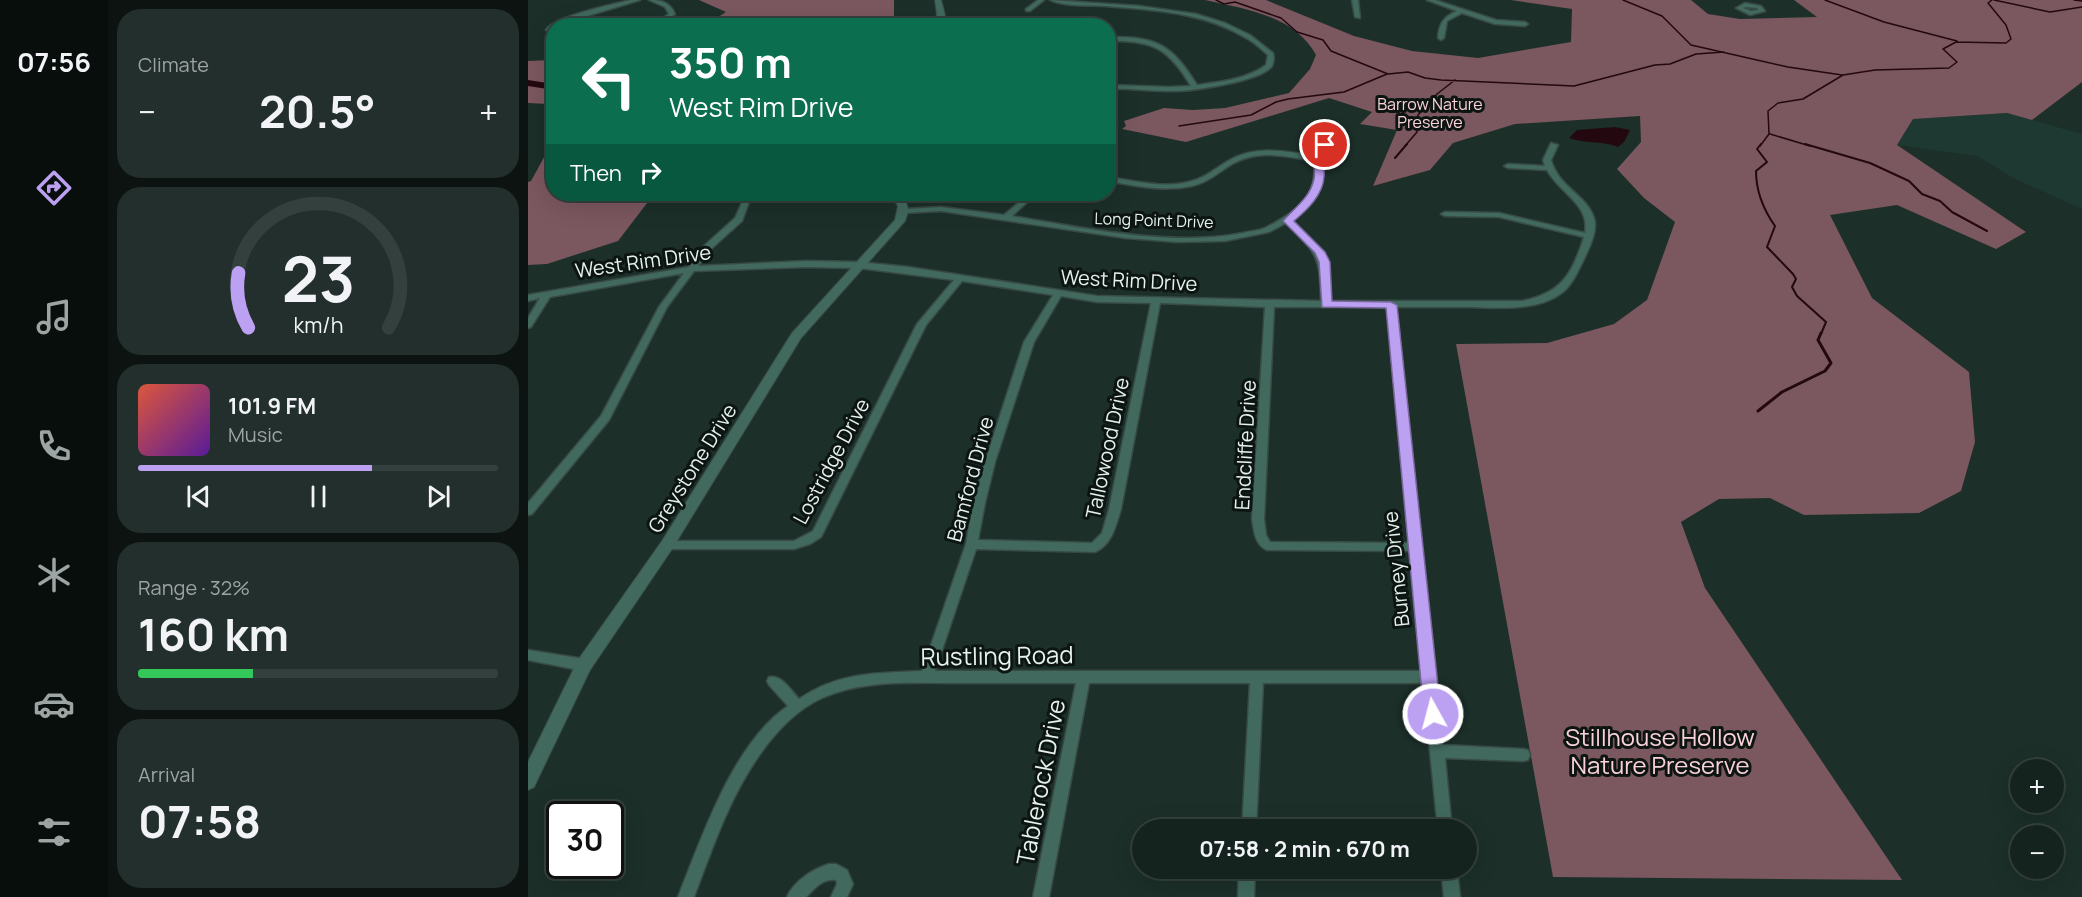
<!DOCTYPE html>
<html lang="en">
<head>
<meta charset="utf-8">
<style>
	body { margin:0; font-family:Manrope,sans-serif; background:#222f2c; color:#f1f3f6; height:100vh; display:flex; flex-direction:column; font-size:22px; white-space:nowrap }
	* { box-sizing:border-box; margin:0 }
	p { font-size:20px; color:#9da4a4 }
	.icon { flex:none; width:33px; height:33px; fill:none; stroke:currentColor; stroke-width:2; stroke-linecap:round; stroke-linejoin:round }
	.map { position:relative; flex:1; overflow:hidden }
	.sheet { display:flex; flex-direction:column; gap:9px; padding:9px; background:#0c1311; width:420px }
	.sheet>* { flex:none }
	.top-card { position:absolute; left:18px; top:18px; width:570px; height:183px; border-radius:24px; box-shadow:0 6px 24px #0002,0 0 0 2px #34403d; background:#0b6e4f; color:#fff; overflow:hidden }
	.tools { position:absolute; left:1482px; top:759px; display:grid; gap:12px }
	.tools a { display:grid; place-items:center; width:54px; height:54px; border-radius:50%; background:#15231f; box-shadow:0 6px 24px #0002,0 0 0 2px #34403d; font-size:30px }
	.speed { position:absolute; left:18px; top:801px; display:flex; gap:12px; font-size:30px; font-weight:700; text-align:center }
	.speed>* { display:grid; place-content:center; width:78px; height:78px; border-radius:50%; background:#15231f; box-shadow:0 6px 24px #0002,0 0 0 2px #34403d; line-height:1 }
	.speed .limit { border:3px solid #111; border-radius:9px; background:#fff; color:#111 }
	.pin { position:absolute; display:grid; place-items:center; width:51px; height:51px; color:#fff; margin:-26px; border:3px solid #fff; border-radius:50%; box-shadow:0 2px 6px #0007 }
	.me { position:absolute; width:66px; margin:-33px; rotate:353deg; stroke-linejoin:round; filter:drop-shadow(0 0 4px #0008) }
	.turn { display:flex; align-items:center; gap:21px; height:126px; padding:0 24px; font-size:27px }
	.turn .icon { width:78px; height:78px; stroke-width:2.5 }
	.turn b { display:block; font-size:42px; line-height:51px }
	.then { display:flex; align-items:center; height:57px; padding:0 24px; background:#0003; gap:12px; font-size:22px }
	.big { font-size:45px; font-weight:700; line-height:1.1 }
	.sheet .widget { flex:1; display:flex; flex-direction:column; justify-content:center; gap:9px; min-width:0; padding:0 21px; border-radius:24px; background:#222f2c }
	.sheet .dial { align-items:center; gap:0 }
	.dial svg { height:156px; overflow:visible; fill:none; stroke:#34403d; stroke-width:7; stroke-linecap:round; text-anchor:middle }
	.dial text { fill:#f1f3f6; stroke:none }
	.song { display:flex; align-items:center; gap:18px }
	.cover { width:72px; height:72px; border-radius:9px; background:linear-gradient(135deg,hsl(10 70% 55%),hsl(270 70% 35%)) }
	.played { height:6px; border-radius:3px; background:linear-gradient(90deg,#bca0f2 65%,#34403d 65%) }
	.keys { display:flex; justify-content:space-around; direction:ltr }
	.heat { display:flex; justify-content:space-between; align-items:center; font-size:33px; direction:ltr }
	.charge { height:9px; border-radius:4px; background:linear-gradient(90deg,#34c759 32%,#34403d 0) }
	.trip { position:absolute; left:604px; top:819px; width:345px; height:60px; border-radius:30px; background:#15231f; box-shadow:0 6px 24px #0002,0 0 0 2px #34403d; font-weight:700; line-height:60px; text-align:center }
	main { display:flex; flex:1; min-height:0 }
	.menu { display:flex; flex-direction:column; width:108px; justify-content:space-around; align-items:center; background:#080e0c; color:#9da4a4 }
	.menu .icon { width:42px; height:42px }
	.menu .on { color:#bca0f2 }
	.menu b { font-size:27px; color:#f1f3f6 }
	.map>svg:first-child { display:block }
	.built { fill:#1d3932 }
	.forest { fill:#7b575f }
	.water { fill:#240810 }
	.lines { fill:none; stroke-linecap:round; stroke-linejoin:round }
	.stream-far2 { stroke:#240810; stroke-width:1.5 }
	.stream-far1 { stroke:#240810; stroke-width:2 }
	.stream { stroke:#240810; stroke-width:3 }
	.river { fill:#240810; fill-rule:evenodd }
	.minor-casing { stroke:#384a45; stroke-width:3 }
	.tertiary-casing { stroke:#384a45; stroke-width:2 }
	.minor { fill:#41695e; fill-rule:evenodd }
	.tertiary { fill:#41695e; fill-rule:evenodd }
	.route { fill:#bca0f2; stroke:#7a689d; stroke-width:1.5 }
	.labels { text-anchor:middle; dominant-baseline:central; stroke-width:6; stroke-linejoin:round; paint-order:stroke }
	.far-park-label { font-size:16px; fill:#fad1d9; stroke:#0d1512 }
	.far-street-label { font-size:16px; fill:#e6f2ee; stroke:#0d1512 }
	.street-label { font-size:20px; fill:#e6f2ee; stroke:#0d1512 }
	.near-street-label { font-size:24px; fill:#e6f2ee; stroke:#0d1512 }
	.near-park-label { font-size:24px; fill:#fad1d9; stroke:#0d1512 }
</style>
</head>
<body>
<main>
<nav class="menu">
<b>07:56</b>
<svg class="icon on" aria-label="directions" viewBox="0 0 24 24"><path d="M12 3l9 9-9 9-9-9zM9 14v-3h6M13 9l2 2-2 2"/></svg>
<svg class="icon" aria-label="music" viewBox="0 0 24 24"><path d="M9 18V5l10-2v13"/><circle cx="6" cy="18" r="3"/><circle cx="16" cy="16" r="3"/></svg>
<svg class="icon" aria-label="phone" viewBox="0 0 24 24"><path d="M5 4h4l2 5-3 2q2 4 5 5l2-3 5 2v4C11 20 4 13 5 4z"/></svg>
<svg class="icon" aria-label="climate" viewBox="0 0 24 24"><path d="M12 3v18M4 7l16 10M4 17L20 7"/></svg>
<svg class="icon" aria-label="car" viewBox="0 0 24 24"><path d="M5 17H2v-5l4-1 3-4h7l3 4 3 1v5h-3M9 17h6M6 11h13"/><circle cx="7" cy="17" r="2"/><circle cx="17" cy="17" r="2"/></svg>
<svg class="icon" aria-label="filters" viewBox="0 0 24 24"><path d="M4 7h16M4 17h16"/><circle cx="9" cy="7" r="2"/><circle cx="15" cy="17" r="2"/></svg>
</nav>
<section class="sheet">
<div class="widget"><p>Climate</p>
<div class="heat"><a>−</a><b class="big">20.5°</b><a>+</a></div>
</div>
<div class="widget dial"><svg viewBox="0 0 100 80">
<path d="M14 69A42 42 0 1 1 86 69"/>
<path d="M14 69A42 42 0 0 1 9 41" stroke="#bca0f2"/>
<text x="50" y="56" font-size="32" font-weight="700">23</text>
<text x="50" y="72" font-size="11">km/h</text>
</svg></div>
<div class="widget">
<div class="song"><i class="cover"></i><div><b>101.9 FM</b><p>Music</p></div></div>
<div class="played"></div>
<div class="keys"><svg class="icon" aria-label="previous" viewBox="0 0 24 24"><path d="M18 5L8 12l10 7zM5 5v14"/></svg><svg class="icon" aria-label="pause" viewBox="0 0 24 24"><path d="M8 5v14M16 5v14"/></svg><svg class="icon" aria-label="next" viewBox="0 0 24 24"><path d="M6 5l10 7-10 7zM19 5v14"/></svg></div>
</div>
<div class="widget"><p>Range · 32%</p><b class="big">160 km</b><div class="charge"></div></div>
<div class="widget"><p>Arrival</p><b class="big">07:58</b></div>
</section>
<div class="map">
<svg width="1554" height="897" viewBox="0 0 1554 897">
	<rect width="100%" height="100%" fill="#1c2f29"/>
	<path class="built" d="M1479 113 1554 134V209L1485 178 1450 156 1369 145 1385 119Z"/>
	<path class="forest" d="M171 0H366V16L351 25H178L198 12Z
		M677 0H738L826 36 884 51 950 58 1043 42 1044 9 983 0H1163L1180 14 1212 19 1289 17 1266 0H1554V82L1504 120 1479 113 1385 119 1369 145 1498 232 1468 249 1369 205 1302 215 1344 298 1441 372 1447 442 1433 491 1391 513 1276 515 1242 498 1191 499 1153 522 1177 588 1374 880 1025 877 928 344 1019 343 1086 324 1119 300 1147 222 1116 198 1089 169 1113 142 1112 116 987 124 925 143 902 170 845 186 869 130 832 124 844 112 801 98 658 142 594 129 598 126 596 121 636 108 665 110 697 108 761 93 782 69 788 55C767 15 716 9 677 0Z
		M25 60V107L20 104 0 103V61Z
		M25 141 26 194H126L90 241 19 264 0 265V182L3 181Z"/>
	<path class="water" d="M1087 127 1102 130 1096 142 1090 147C1072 140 1057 144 1041 138L1049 130Z"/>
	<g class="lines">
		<path class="stream-far2" d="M688 0 696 4 707 2 753 18 769 32 795 40 803 51 860 74 880 72 897 78 913 80 1046 86 1127 65 1142 64 1168 54 1196 52
			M1095 0 1134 16 1163 45 1260 67 1314 75
			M1297 0 1356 22 1429 41
			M1466 0 1522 12 1554 7
			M1546 0 1554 1
			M651 126 723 115 748 102 760 99 816 92 859 74
			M1242 134 1282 146
			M877 146 889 132 890 115 909 94 927 80
			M1232 146 1241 134 1240 111 1250 103 1275 99 1315 75 1347 70 1421 68 1429 62 1415 49 1428 42 1478 43 1483 39 1478 25 1460 3 1464 0"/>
		<path class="stream-far1" d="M1233 144 1229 149 1239 162 1228 171C1228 192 1235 209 1247 226L1239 247 1265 274 1268 279 1264 287 1269 296 1298 322 1293 334
			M1277 144 1342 163 1381 181 1394 194 1412 201 1424 212 1459 231
			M867 158 879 144"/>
		<path class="stream" d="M1230 411 1254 392 1297 371 1303 363 1290 340 1293 333"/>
		<path class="river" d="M0 80 26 84V90L0 86Z"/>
		<defs>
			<path id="minor" d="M103 0H112L26 26 24 29 26 34 18 30C24 17 86 4 103 0Z
				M121 0C133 0 142 2 147 14L131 26H123L141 14 137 7Z
				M510 0H516L502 11H498V9Z
				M522 0 611 6 668 14 697 23 722 35 745 53C746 57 746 62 744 66 734 81 669 90 651 91 627 92 604 88 580 89V85L641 87 663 86C640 48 625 40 580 41V37C629 36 644 45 669 85 692 82 719 79 738 65L740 55C733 49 726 42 718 38 676 12 625 10 578 6 561 5 537 7 522 0Z
				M824 0H830L832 18 827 17Z
				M899 0H907L968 20 997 22 1000 24 997 26 967 24 934 13 919 21 916 38 913 40 910 38C911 24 915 17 929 11Z
				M1217 3 1233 6 1237 11 1222 15 1208 8ZM1218 7 1229 8 1230 10 1223 11 1215 8Z
				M580 124 589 126 580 128Z
				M813 127 816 129 815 130C808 137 796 145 793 155 792 162 795 168 795 174 795 194 779 211 763 220 796 251 800 256 802 301H994C1033 293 1044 275 1056 237L971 217 917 216 913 214 917 212 971 213 1057 233C1062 204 1032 194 1019 170L980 168 976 166 980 164 1017 166 1015 160 1023 143 1030 145 1023 160C1031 188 1059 195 1066 218 1070 230 1062 246 1057 257 1051 269 1045 284 1035 292 1008 313 968 307 937 307 914 307 891 307 868 307L915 745 995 749 1000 750 1002 755 1000 760 995 761 917 758 924 830H910L895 683H735L728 830H714L722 683H561L521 897H505L548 683C508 683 469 683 429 683 383 683 337 679 294 698 263 712 238 743 221 771 197 810 182 855 166 897H150C174 837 205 743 260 706L241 685 239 681 241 677C253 674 263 690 271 699 310 672 349 673 394 671L438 544 445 503 457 462 496 342 525 295 434 281 398 325 293 537 282 544 266 549H139L135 548 133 545 135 542 139 541H266L285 531 389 324 426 280 331 268 279 267 166 271 139 307 81 420 4 514 0 515V503L73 416 131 307 156 273 22 297 3 327 0 328V318L12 298 0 301V295L161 267 177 245 207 218 218 194H224L214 221 183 249 170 266 279 261 331 262 380 267 569 296 793 301C792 257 790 254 758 223L741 232 697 241 649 242 598 238 413 211 377 213 373 211 377 209 413 207 476 215 501 194H508L484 216C556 228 643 247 715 233 722 231 730 231 737 228 743 225 748 222 753 219 778 205 789 190 786 161 758 156 730 149 704 164 691 172 679 183 664 186 636 192 608 186 580 181V177C607 181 637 189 664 181 677 178 688 168 700 161 727 145 757 151 786 156L795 141ZM533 296 569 302 623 303 581 509 574 533 564 543 450 540 457 503 467 462 506 342ZM632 303 737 307 724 519C726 531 727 545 739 550L883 551 894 671H407L448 549 567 552C584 545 588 525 593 509ZM746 307H859L882 543 742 542 738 535 736 519Z
				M0 650 56 659 61 661 62 665 61 669 56 671 0 660Z
				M301 864H308L319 870 325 884 319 897H303L309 884 308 880C295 878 287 888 278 897H259C266 881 285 869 301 864Z
				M711 868H727L726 897H710Z
				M913 868H929L932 897H916Z"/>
			<path id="tertiary" d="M407 0H413L417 15 410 26H403L409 15Z
				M362 194H372C380 203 382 209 377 221L273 338 144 549 62 670 6 787 0 790V762L50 660 134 541 264 333 367 220 370 206Z"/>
		</defs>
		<use href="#minor" class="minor-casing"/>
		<use href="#tertiary" class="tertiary-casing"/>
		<use href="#minor" class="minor"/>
		<use href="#tertiary" class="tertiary"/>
	</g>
	<path class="route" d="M793 143 801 145C789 160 798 162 796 177 795 195 779 210 766 221L797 252 802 262 804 301 863 302 869 305 913 714 911 720 905 722 898 720 896 714 858 308 794 307 791 262 787 253 755 221C767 207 782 198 786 179 789 163 779 158 793 143Z"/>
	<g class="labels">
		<g class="far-park-label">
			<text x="902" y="104">Barrow Nature<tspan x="902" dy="18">Preserve</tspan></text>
		</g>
		<g class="far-street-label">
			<text transform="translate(626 220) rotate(2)">Long Point Drive</text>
		</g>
		<g class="street-label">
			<text transform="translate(115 261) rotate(-8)">West Rim Drive</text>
			<text transform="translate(601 280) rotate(3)">West Rim Drive</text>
			<text transform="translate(717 445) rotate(-87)">Endcliffe Drive</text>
			<text transform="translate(579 448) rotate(-78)">Tallowood Drive</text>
			<text transform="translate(303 461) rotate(-62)">Lostridge Drive</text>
			<text transform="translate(164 468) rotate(-58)">Greystone Drive</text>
			<text transform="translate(442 479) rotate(-75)">Bamford Drive</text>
			<text transform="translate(868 569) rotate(-96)">Burney Drive</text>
		</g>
		<g class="near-street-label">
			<text transform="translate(469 655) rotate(-1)">Rustling Road</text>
			<text transform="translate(512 782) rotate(-79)">Tablerock Drive</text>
		</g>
		<g class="near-park-label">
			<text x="1132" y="736">Stillhouse Hollow<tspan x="1132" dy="28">Nature Preserve</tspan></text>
		</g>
	</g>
</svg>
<div class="tools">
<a>+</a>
<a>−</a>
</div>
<div class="speed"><div class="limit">30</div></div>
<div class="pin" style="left:797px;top:145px;background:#d93025"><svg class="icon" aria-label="arrive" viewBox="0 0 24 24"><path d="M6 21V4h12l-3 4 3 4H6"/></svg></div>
<svg class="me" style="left:905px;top:714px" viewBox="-20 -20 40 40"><circle r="17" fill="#bca0f2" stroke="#fff" stroke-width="3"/><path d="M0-11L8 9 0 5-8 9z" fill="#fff"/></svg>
<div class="trip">07:58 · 2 min · 670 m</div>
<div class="top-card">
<div class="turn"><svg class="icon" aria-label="left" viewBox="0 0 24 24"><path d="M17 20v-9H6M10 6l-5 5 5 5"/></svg><div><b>350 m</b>West Rim Drive</div></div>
<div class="then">Then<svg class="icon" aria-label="right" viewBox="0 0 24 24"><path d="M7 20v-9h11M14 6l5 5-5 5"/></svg></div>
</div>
</div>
</main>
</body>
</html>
